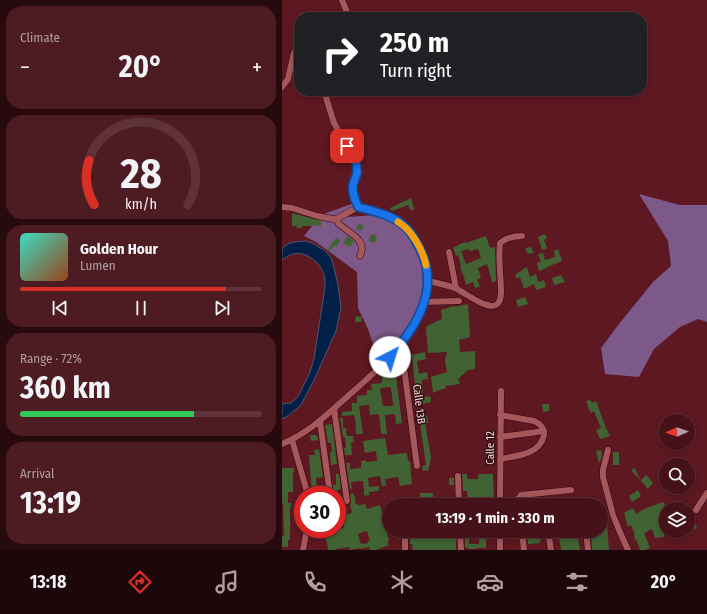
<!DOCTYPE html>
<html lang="en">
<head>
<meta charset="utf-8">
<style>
	body { margin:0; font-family:"Fira Sans Condensed",sans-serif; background:#4d1b22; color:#f1f3f6; height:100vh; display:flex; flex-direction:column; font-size:15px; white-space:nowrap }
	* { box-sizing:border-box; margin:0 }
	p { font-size:13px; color:#b09ea2 }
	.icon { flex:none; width:22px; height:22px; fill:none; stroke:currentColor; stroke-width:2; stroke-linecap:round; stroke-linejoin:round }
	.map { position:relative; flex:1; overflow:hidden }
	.side { display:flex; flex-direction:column; gap:6px; padding:6px; background:#260a0e; width:282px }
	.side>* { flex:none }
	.guide { position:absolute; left:12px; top:12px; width:353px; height:84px; border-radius:16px; box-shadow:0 2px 6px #0003,0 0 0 1px #5e3238; background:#202124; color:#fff; overflow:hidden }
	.needle { width:26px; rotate:268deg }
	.buttons { position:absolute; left:377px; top:414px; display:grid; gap:8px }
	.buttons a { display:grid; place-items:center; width:36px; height:36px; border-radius:50%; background:#461219; box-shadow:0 2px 6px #0003,0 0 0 1px #5e3238; font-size:20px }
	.speed { position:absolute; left:12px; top:486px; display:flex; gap:8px; font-size:20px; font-weight:700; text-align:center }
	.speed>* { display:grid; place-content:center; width:52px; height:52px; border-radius:50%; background:#461219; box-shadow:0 2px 6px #0003,0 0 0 1px #5e3238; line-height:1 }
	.speed .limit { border:6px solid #d22; background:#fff; color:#111 }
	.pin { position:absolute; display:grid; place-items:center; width:34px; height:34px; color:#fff; margin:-17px; border-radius:8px; box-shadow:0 2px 6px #0006 }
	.me { position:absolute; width:44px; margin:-22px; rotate:40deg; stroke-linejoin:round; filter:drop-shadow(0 0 3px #0008) }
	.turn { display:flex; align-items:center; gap:14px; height:84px; padding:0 20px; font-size:18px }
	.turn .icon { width:52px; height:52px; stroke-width:2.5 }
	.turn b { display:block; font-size:28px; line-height:34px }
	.big { font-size:30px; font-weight:700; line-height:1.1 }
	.side .tile { flex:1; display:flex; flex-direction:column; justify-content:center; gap:6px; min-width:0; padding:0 14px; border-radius:16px; background:#4d1b22 }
	.side .dial { align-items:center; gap:0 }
	.dial svg { height:104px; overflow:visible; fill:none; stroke:#5e3238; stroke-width:7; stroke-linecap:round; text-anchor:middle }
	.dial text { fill:#f1f3f6; stroke:none }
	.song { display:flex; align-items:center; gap:12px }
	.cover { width:48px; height:48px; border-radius:6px; background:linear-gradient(135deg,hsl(170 70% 55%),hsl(20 70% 35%)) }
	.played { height:4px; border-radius:2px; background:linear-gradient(90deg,#d93025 85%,#5e3238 85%) }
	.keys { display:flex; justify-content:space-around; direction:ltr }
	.heat { display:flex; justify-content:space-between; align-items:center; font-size:22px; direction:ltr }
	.charge { height:6px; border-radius:3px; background:linear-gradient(90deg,#34c759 72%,#5e3238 0) }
	.trip { position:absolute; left:100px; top:498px; width:226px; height:40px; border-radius:20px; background:#461219; box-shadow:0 2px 6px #0003,0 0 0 1px #5e3238; font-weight:700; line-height:40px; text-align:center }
	.tabs { display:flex; height:64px; justify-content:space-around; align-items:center; background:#1c070a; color:#b09ea2 }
	.tabs .icon { width:28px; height:28px }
	.tabs .selected { color:#d93025 }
	.tabs b { font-size:18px; color:#f1f3f6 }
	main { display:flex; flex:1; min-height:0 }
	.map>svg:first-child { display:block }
	.forest { fill:#7c5988 }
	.water { fill:#021f47; stroke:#4e5773 }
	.building { fill:#416333; fill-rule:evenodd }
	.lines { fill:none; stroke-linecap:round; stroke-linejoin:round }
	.minor-casing { stroke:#39050e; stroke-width:7 }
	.minor { stroke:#a4585c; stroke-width:6 }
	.route-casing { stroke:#114b97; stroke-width:10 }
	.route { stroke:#1a73e8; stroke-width:7 }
	.slow { stroke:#f59e0b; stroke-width:7 }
	.labels { text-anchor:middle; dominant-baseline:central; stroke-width:3; stroke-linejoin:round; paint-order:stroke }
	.street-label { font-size:11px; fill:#fedada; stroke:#301113 }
</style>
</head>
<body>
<main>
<section class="side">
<div class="tile"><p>Climate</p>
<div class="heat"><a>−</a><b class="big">20°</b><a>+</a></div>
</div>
<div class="tile dial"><svg viewBox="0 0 100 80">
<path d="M14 69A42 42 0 1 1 86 69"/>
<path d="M14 69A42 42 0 0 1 10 35" stroke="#d93025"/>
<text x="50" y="56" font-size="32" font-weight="700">28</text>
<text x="50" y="72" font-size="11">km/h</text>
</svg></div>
<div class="tile">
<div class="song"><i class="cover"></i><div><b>Golden Hour</b><p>Lumen</p></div></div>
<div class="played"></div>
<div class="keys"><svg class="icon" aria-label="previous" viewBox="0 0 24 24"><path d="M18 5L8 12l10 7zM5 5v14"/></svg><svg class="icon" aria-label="pause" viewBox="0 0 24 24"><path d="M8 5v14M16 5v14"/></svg><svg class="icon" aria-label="next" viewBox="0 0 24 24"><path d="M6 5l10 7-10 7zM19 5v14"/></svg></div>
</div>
<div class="tile"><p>Range · 72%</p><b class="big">360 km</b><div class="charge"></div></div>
<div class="tile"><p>Arrival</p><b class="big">13:19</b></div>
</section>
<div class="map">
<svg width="425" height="550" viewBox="0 0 425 550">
	<rect width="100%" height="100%" fill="#5d1821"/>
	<path class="forest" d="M357 194 398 205H425V322L416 319 398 327 372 349 357 377 323 374 319 348 337 324 371 282 389 266 386 241Z
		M72 203 65 217 94 215 109 221 121 229 132 243 140 261 141 285 136 310 123 333 95 366 91 344 86 329 76 308 75 272 34 242 22 236 39 215Z"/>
	<path class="water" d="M23 241 30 243 42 250 47 255 50 260 56 285 59 308 54 331 33 378 22 399 19 405 7 415 0 419V404L9 403 16 397 28 372 32 359 43 287C43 280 43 274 39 268 34 259 21 251 11 254 7 255 3 258 0 260 0 257 0 253 0 250 4 241 15 242 23 241Z"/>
	<path class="building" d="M129 198 132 209 129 211 126 205 110 211 108 208Z
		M10 213 39 221V226L30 225V226H20V228H15V226H10Z
		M76 224 81 225 80 231 74 229Z
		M89 234 95 236 93 243 87 241Z
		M263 234 265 238 262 240 265 248 260 250 256 237Z
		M65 236 72 241 68 247 61 243Z
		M204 236 208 248 212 247 213 248 214 281 210 282 205 264 196 268 199 278 195 279 198 287 193 288 191 282 184 285 182 277 178 267 179 266 176 255 174 256 171 248 178 244 184 242V243ZM187 249 188 251 196 249 199 258 184 264 179 251Z
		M54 238 58 241 55 246 54 245 46 251 45 250Z
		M249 247 252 253 246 254 243 248Z
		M276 249 280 261 265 267V268L257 271 255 263 259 262 256 254 261 253 263 260 273 257 272 251Z
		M245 267 248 277 254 274 256 282 262 280 264 287 254 290 252 284 242 289 238 277 235 279 233 274 241 270V269Z
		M279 275 283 282 272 285 270 278Z
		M243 297 246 304 236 307 234 300Z
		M186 304 188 337 177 340 178 352 193 351V369L186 370 176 379 178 384 163 386 164 389H160L151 393 149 377 165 372 163 361 165 352 146 353 144 328 145 326 160 319 159 310 172 306V307Z
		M74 316 80 317 79 322H73Z
		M143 352 144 359 135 361 137 374 145 372 146 379 140 380 141 397 148 396 149 402 135 405 130 355Z
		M104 371H109V375L113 374V377L114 376 120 423 114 424 113 414 103 415 105 434H99L97 414 88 415 87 405 77 406 81 434H74L73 417H72V415L60 416V412L70 411V403H75V396L85 395V390H90L89 384 100 383V374H104ZM108 387 109 388 111 404V406H101L98 388Z
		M308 399 310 403 314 401 324 428 328 436 323 438H322L318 439 314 430 319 428 312 411 309 413 305 405H306L304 402Z
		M260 404H267V411L261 412Z
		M145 416 146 423H143L149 457 146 472 145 470 141 471 140 466 144 465 138 424H137L136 418Z
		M58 418H61V428H64L65 436H71L72 442H69L70 455H63L62 448H64L63 437H61Z
		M50 424 55 464 49 465 48 452H50L49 443H46L43 425Z
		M28 435H35L36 440 29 441Z
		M103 438 106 455 125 453 126 461H128L130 484 118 486 116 477 103 479 104 486H100L98 476 86 478 87 487 97 486V491L87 492V495L82 496V490L81 481 69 482 70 489H68L64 463H68V469L79 468V461L84 460V462L95 461 94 451 83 453 81 441Z
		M37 449 41 477 34 478 35 486H42L43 495H39V492L30 493 27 455H33L32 450Z
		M319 450 320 455 318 462 317 463 314 451Z
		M331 452H337V465H331Z
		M0 468H12V472H11V492H6V503H9V508H8V540H6V547H0V536H2L1 504 0 503Z
		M353 468 358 480 349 470Z
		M54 474H57L59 489 55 490 56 495H52L51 485H54Z
		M180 474H185V479H196V474H211L212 505H196V503L182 505 181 500 186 499 185 491H181Z
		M364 475 371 483 366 489 359 481V480Z
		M167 478H172V485H167Z
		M356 490 359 496 350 502 347 496Z
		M71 493 72 496H73V504L76 503V505L83 504 85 509 98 505 107 541H105L107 545 94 550H88V547L77 549V548L68 550 67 547 54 549V550H46L45 542H44L43 532 62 528 61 520 55 522V516L65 515 70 512 68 505 69 501 68 494ZM85 531 88 541H86V543L79 544 76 534Z
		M138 493H151V505H138Z
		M161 499H172V505H161Z
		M381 502 384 508V533H382V537L373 538 370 529 362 533 368 548 363 550H358L354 539 353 540 352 532 349 525 346 527 342 513 351 508 354 514 364 508Z
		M406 505 415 528 406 531Z
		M325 524 327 550H310L309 532 319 531V527Z
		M128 531H154V538L169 537V534H174V550H131L130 544H128Z
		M392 531H406L394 536Z
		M183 532H187V544H197V532H211V539H204V548H194V549H187L186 548H183Z
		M260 532 258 543 246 544 245 534Z
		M295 533 298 550H279L277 536Z"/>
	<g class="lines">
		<defs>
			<path id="minor" d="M60 0 65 12V17
				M0 87 6 79 12 53 17 43
				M42 91 52 123 61 139 70 153 75 168V175L71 184V189L72 197 76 207
				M0 207 10 208 35 216 51 219 56 218 76 207C91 211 109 215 121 225 128 230 133 239 137 247 169 306 106 361 66 396 46 414 25 434 0 444
				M56 218 55 221 56 223C66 233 86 239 78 256
				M167 252 174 288
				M146 281C156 283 166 285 175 289 187 295 219 322 219 292 219 277 216 257 218 243 224 238 233 236 240 236
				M142 302 177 301
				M119 345 135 466
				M52 409 65 501
				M38 421 48 495
				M218 437 262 431
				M10 440 26 495
				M326 450 321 470V477L331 515 337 530 346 550
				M218 459C234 456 258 455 262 435 263 428 257 423 252 421L218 415
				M176 476 177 505
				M218 505 219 391
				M237 505 236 499 239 495 289 490
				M414 510 425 493
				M178 531 179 550
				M240 531 242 550
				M266 531 269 550
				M304 531 306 550
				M21 550 25 529
				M123 550V531
				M218 550V531"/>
		</defs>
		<use href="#minor" class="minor-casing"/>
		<use href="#minor" class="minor"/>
	</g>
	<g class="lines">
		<defs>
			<path id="route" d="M65 146C70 153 76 164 75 173 74 177 72 181 71 185 70 193 73 200 76 207 90 211 110 215 121 225 128 230 133 239 137 247 159 288 135 326 108 357"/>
		</defs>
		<use href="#route" class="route-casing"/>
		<use href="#route" class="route"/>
		<path class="slow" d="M116 222C129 229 141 250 144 265"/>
	</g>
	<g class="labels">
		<g class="street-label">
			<text transform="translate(137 404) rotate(83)">Calle 13B</text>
			<text transform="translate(208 448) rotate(-90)">Calle 12</text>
		</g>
	</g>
</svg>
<div class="buttons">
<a><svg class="needle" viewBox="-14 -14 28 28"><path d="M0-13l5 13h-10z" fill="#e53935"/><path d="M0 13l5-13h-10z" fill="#b09ea2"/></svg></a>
<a><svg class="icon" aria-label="search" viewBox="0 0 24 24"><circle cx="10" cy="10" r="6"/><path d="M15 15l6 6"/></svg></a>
<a><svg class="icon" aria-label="layers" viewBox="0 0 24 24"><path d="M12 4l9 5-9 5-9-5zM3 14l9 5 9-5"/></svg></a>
</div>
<div class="speed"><div class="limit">30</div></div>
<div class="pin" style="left:65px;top:146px;background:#d93025"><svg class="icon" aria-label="arrive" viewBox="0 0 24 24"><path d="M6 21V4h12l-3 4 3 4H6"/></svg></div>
<svg class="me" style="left:108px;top:357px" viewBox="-20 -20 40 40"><circle r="19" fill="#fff"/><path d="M0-13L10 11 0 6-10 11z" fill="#1a73e8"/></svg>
<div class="trip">13:19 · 1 min · 330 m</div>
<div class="guide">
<div class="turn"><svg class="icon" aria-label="right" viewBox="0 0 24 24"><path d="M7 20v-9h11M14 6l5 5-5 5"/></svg><div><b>250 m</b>Turn right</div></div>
</div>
</div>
</main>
<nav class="tabs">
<b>13:18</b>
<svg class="icon selected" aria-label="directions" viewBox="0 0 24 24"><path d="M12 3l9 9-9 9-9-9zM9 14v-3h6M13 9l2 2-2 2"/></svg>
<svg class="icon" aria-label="music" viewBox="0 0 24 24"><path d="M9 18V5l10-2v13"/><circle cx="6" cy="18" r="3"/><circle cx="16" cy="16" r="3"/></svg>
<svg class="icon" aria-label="phone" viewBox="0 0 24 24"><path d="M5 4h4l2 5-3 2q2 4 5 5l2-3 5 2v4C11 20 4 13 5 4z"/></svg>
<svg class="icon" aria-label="climate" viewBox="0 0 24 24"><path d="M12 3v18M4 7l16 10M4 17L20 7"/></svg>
<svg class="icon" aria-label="car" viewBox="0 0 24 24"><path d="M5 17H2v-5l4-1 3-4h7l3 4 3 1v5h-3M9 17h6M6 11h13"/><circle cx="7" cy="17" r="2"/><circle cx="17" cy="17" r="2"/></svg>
<svg class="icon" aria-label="filters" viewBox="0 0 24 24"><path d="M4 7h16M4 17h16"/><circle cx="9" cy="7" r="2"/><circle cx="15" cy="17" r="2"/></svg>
<b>20°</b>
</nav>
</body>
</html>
